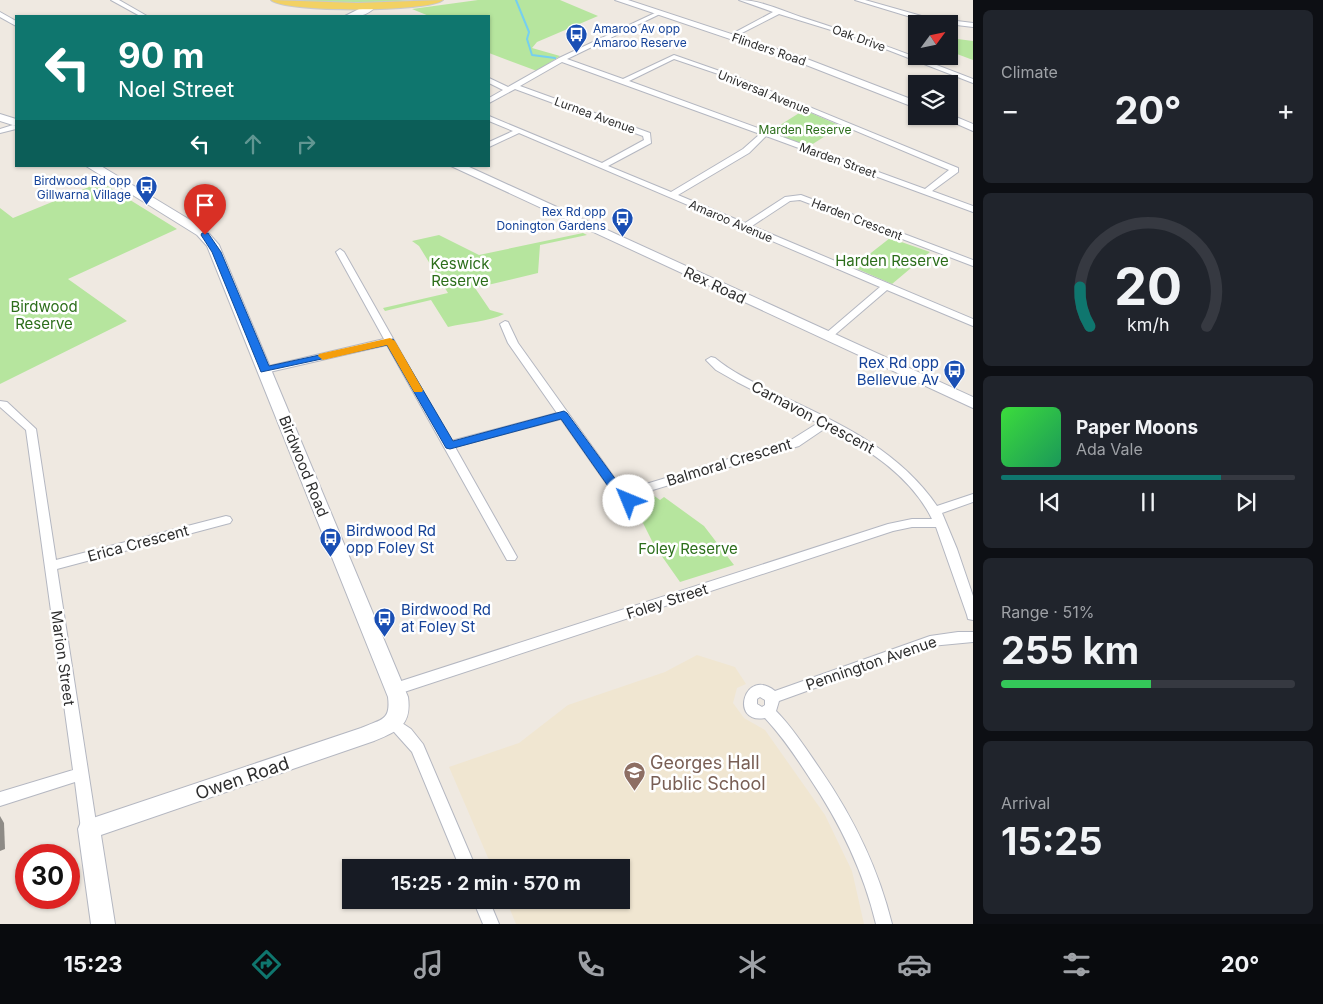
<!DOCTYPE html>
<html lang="en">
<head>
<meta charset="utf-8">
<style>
	body { margin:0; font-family:Inter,sans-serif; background:#20242c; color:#f1f3f6; height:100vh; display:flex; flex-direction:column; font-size:19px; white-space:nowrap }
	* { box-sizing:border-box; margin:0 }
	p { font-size:16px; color:#9ea1a6 }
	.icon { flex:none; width:28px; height:28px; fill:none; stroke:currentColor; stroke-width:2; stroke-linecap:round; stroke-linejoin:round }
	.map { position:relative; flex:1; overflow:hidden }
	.side { display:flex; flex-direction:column; gap:10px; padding:10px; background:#0d0f14; width:350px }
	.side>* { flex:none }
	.guide { position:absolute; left:15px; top:15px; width:475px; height:152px; border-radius:0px; box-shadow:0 1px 4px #0004; background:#0f766e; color:#fff; overflow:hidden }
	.needle { width:32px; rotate:57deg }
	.fabs { position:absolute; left:908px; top:15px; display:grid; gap:10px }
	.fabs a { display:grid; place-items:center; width:50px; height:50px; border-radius:0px; background:#171b24; box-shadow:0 1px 4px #0004; font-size:25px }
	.speed { position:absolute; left:15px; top:844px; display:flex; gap:10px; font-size:25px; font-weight:700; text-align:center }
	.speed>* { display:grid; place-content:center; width:65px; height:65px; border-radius:50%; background:#171b24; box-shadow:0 1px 4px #0004; line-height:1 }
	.speed .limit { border:8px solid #d22; background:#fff; color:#111 }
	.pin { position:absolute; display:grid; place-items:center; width:42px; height:42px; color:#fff; margin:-51px -21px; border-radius:50% 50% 50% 0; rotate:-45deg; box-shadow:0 0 5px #0007 }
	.pin .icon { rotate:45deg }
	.me { position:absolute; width:55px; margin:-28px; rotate:315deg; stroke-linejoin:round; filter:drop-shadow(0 0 4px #0008) }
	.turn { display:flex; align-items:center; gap:18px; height:105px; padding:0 20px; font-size:22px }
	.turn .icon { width:65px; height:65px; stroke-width:2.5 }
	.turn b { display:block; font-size:35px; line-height:42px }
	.lanes { display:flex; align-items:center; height:48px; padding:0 20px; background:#0003; justify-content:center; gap:25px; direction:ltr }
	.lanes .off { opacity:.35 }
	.big { font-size:38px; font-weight:700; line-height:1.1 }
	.side .tile { flex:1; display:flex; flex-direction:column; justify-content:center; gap:8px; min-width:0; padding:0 18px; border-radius:8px; background:#20242c }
	.side .dial { align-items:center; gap:0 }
	.dial svg { height:130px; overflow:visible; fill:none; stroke:#363941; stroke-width:7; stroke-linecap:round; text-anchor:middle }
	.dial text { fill:#f1f3f6; stroke:none }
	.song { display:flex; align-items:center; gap:15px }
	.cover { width:60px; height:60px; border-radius:8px; background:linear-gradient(135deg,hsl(120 70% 55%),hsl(150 70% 35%)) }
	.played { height:5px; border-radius:2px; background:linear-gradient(90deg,#0f766e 75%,#363941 75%) }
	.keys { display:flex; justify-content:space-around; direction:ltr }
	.heat { display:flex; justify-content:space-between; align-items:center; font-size:28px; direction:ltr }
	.charge { height:8px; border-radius:4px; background:linear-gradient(90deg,#34c759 51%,#363941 0) }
	.trip { position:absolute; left:342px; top:859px; width:288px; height:50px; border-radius:0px; background:#171b24; box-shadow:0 1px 4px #0004; font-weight:700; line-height:50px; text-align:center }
	.dock { display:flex; height:80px; justify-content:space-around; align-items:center; background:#090b0e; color:#9ea1a6 }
	.dock .icon { width:35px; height:35px }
	.dock .active { color:#0f766e }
	.dock b { font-size:22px; color:#f1f3f6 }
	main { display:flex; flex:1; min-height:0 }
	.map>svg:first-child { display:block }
	.education { fill:#f0e6d1 }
	.green { fill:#b6e59e }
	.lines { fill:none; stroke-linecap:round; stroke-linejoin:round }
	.stream { stroke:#75cff0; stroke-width:2 }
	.street-casing { stroke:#b4b7c1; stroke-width:2 }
	.secondary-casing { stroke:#b4b7c1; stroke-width:2 }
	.primary-casing { stroke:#c9c9c9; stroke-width:2 }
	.street { fill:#fff; fill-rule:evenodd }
	.secondary { fill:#fff; fill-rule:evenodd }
	.primary { fill:#f2d163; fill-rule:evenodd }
	.shaded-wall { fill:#8e8b86 }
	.route { fill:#1a73e8; stroke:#114b97 }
	.slow { fill:#f59e0b }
	.labels { text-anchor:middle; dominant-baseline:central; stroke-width:5; stroke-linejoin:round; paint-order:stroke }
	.far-transit-label { font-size:12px; fill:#164399; stroke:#fff; text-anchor:end }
	.far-street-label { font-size:12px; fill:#2e2e2e; stroke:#fff }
	.far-park-label { font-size:12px; fill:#2c6e1b; stroke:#fff }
	.park-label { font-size:15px; fill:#2c6e1b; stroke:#fff }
	.street-label { font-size:15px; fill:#2e2e2e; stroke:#fff }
	.transit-label { font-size:15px; fill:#164399; stroke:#fff; text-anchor:start }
	.near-education-label { font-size:18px; fill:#785e54; stroke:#fff; text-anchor:start }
	.near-street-label { font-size:18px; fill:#2e2e2e; stroke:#fff }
</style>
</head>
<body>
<main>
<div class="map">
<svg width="973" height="924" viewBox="0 0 973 924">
	<rect width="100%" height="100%" fill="#efe9e1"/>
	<path class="education" d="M697 655 735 667 746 684 737 688 733 703 744 718 765 730 825 815 852 871 864 924H516L506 900H621V868L492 867 449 767 519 743 568 705 665 672Z"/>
	<path class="green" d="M288 0H411L352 5Z
		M478 0H560L598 16 537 42 532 48 560 56 537 71 489 53V16H429L412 9Z
		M950 38 973 41V60L949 51Z
		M804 110 841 126 808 147 769 132Z
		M101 182 177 229 68 279 127 321 0 384V208L13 218Z
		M583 233 587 235 540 245 538 273 475 288 490 310 504 314C490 321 465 323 448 327L431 300 385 311 383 308 448 293 419 246 412 241 439 235 479 255Z
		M890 238 930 252 892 284 853 267Z
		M653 495 660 500 664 497 704 526 734 565 680 582 654 545 638 513 645 508Z"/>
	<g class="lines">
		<path class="stream" d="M516 0 529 32 527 39 532 55 555 58"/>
		<defs>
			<path id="street" d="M111 0H119L147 16H140Z
				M739 0C760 0 781 10 801 17 859 35 916 57 973 79V83L857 38 779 14 734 37H730V35L773 12Z
				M855 0H865L925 17 973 23V27L924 21Z
				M0 12 16 21V26L0 17Z
				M657 12 662 13 567 59 623 79 674 55 734 76 958 168V172L932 191 973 206V212L766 136 749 153 678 195 745 223 785 197 801 195 973 260V266L800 200 790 201 752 226 973 319V326L887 290 831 338H825L823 336 825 334 880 287 519 133 489 147V142L513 131 489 121V116L602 163 644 140 643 136 515 89 489 103V98L503 90 489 83V78L508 87 559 58ZM674 59 730 78 949 170 925 189 629 81ZM562 62 760 134 743 149 671 192 608 166 651 143 650 133 520 86Z
				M13 125 16 126V129L0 133V129Z
				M340 249 344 252 451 441 557 413 508 343 500 324 505 321 508 322 518 343 616 480 624 486 636 487 791 440 818 423 737 382 716 370 706 360 711 357 715 358C737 376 762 386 788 399 844 425 901 453 937 506L973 494V502L942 513 957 549 973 596V620L968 619 967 615 936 527H912L893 531 395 695 390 693 388 689 390 685 395 683 888 524 912 519H932C911 476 868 449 827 427L799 446 636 495 617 493 608 486 561 419 455 447 517 557 515 560H507L387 345 265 373 260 370 265 367 384 339 336 252Z
				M0 401 7 402 36 429 56 560 226 516 230 517 232 520 230 523 226 524 57 569 97 829 94 834 89 836 84 834 81 829 75 782 0 806V792L73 770 26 430 0 407Z
				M958 632H973V642L931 646 779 701 776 711C793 728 806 749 820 769 853 817 878 867 892 924H876C863 870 840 823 809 777 796 757 782 736 765 718 729 725 744 666 775 691L930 636ZM760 697 765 700V705L762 707 757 704V699Z
				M393 717 411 729 423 744 476 868H460L412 752 386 723 388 719Z
				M473 900H489L499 924H483Z"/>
			<path id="secondary" d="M615 0H628L807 59 916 101V108L801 63Z
				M369 4 376 6C368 16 358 17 345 16Z
				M0 114 16 119V126L0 121Z
				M949 114 973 124V131L939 116H949Z
				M86 166H101L205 229 219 245 408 697C412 726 397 731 374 741L101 835 115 924H91L78 829 81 822 361 728C381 719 391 721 388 697L207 246 197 235Z
				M451 166H467L973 397V408Z"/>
			<path id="primary" d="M271 0 357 3 443 0C430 12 285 13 271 0Z"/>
		</defs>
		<use href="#street" class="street-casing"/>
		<use href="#secondary" class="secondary-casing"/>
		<use href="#primary" class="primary-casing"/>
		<use href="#street" class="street"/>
		<use href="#secondary" class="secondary"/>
		<use href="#primary" class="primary"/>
	</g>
	<path class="shaded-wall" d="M0 816 4 823 5 849 0 851Z"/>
	<path class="route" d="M202 233H208L221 252 269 366 393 339 453 441 564 411 567 413 616 480 631 489 635 501 633 504H625L622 494 608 486 561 419 450 449 446 448 387 345 261 372 212 252 201 235Z"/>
	<path class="slow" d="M390 338 395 341 423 390 422 392H414L387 345 323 360 318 356 319 354Z"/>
	<defs>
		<symbol id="bus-pin" viewBox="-11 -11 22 30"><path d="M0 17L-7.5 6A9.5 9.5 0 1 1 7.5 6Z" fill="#1a4fb4" stroke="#fff"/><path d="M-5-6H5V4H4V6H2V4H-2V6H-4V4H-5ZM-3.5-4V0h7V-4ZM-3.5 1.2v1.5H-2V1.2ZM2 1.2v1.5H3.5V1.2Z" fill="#fff"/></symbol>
		<symbol id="school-pin" viewBox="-11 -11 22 30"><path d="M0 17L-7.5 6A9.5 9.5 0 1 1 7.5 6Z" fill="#8d6e63" stroke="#fff"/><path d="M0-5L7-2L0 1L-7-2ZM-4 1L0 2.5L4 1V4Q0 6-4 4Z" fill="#fff"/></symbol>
	</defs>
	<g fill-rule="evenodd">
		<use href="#bus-pin" x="564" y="22" width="25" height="34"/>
		<use href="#bus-pin" x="134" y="174" width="25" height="34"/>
		<use href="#bus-pin" x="610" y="206" width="25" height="34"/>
		<use href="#bus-pin" x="942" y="358" width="25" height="34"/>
		<use href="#bus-pin" x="318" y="526" width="25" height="34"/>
		<use href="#bus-pin" x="372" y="606" width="25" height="34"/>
		<use href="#school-pin" x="622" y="760" width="25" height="34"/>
	</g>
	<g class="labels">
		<g class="far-transit-label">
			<text x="593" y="28" text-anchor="start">Amaroo Av opp<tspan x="593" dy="14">Amaroo Reserve</tspan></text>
			<text x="131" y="180">Birdwood Rd opp<tspan x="131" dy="14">Gillwarna Village</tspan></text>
			<text x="606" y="211">Rex Rd opp<tspan x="606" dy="14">Donington Gardens</tspan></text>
		</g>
		<g class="far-street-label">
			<text transform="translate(859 38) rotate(20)">Oak Drive</text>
			<text transform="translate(769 49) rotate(19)">Flinders Road</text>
			<text transform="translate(764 92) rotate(22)">Universal Avenue</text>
			<text transform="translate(595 115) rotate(20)">Lurnea Avenue</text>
			<text transform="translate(838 160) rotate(20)">Marden Street</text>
			<text transform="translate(857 219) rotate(21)">Harden Crescent</text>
			<text transform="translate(731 221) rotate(23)">Amaroo Avenue</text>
		</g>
		<g class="far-park-label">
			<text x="805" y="129">Marden Reserve</text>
		</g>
		<g class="park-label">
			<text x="892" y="260">Harden Reserve</text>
			<text x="460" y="263">Keswick<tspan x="460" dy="17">Reserve</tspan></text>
			<text x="44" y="306">Birdwood<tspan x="44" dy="17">Reserve</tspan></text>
			<text x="688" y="548">Foley Reserve</text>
		</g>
		<g class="street-label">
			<text transform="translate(715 285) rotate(25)">Rex Road</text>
			<text transform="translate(813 417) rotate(28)">Carnavon Crescent</text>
			<text transform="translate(729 462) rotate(-17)">Balmoral Crescent</text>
			<text transform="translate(304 466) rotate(68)">Birdwood Road</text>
			<text transform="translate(138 543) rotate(-15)">Erica Crescent</text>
			<text transform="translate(667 601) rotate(-18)">Foley Street</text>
			<text transform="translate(63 658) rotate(82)">Marion Street</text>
			<text transform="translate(871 663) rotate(-19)">Pennington Avenue</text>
		</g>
		<g class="transit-label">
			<text x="939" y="362" text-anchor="end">Rex Rd opp<tspan x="939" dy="17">Bellevue Av</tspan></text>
			<text x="346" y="530">Birdwood Rd<tspan x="346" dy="17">opp Foley St</tspan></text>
			<text x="401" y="609">Birdwood Rd<tspan x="401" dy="17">at Foley St</tspan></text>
		</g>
		<g class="near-education-label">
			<text x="650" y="762">Georges Hall<tspan x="650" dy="21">Public School</tspan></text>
		</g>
		<g class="near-street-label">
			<text transform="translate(242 778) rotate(-19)">Owen Road</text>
		</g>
	</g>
</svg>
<div class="fabs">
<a><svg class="needle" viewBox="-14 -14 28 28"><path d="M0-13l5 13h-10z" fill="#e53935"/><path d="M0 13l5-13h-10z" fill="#9ea1a6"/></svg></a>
<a><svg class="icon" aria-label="layers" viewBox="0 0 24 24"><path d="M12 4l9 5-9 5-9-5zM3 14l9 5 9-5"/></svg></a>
</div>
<div class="speed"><div class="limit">30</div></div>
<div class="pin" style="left:205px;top:235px;background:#d93025"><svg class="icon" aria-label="arrive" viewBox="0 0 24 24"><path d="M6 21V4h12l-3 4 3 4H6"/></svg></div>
<svg class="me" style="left:629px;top:501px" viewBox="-20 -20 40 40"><circle r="19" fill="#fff"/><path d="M0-13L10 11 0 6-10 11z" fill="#1a73e8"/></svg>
<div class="trip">15:25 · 2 min · 570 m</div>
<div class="guide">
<div class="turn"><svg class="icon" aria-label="left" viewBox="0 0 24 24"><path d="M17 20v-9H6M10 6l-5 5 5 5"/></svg><div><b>90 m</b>Noel Street</div></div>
<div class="lanes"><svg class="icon" aria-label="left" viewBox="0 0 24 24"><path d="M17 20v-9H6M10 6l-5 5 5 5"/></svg><svg class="icon off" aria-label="ahead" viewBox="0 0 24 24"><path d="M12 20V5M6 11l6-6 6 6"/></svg><svg class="icon off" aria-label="right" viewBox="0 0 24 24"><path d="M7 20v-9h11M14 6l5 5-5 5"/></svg></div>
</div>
</div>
<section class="side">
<div class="tile"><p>Climate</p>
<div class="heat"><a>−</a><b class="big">20°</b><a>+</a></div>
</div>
<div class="tile dial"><svg viewBox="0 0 100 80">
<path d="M14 69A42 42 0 1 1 86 69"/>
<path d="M14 69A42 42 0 0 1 8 45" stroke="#0f766e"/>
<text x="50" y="56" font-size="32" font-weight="700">20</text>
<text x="50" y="72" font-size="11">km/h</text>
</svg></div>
<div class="tile">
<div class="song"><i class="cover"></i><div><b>Paper Moons</b><p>Ada Vale</p></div></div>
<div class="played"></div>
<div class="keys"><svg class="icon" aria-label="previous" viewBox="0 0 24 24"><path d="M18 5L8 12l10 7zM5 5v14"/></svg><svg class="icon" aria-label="pause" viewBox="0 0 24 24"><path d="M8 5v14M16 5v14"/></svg><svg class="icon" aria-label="next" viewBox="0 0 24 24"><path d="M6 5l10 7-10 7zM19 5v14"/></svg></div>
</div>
<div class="tile"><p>Range · 51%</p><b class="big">255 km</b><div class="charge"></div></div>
<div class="tile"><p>Arrival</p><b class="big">15:25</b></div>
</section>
</main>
<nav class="dock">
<b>15:23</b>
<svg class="icon active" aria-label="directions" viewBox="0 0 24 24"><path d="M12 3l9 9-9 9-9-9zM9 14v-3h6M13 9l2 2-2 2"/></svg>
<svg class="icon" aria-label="music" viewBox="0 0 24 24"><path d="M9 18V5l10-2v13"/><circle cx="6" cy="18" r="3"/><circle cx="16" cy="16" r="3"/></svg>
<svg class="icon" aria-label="phone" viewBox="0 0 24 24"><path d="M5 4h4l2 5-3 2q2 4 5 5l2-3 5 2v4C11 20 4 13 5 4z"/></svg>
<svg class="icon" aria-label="climate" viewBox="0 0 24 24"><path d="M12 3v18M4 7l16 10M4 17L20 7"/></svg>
<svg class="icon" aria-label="car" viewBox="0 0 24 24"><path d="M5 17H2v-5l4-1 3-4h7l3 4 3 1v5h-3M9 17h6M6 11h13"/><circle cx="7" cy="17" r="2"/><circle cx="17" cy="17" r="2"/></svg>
<svg class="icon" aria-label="filters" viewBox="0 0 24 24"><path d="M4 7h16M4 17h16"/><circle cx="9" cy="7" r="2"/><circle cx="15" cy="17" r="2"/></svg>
<b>20°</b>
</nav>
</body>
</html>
